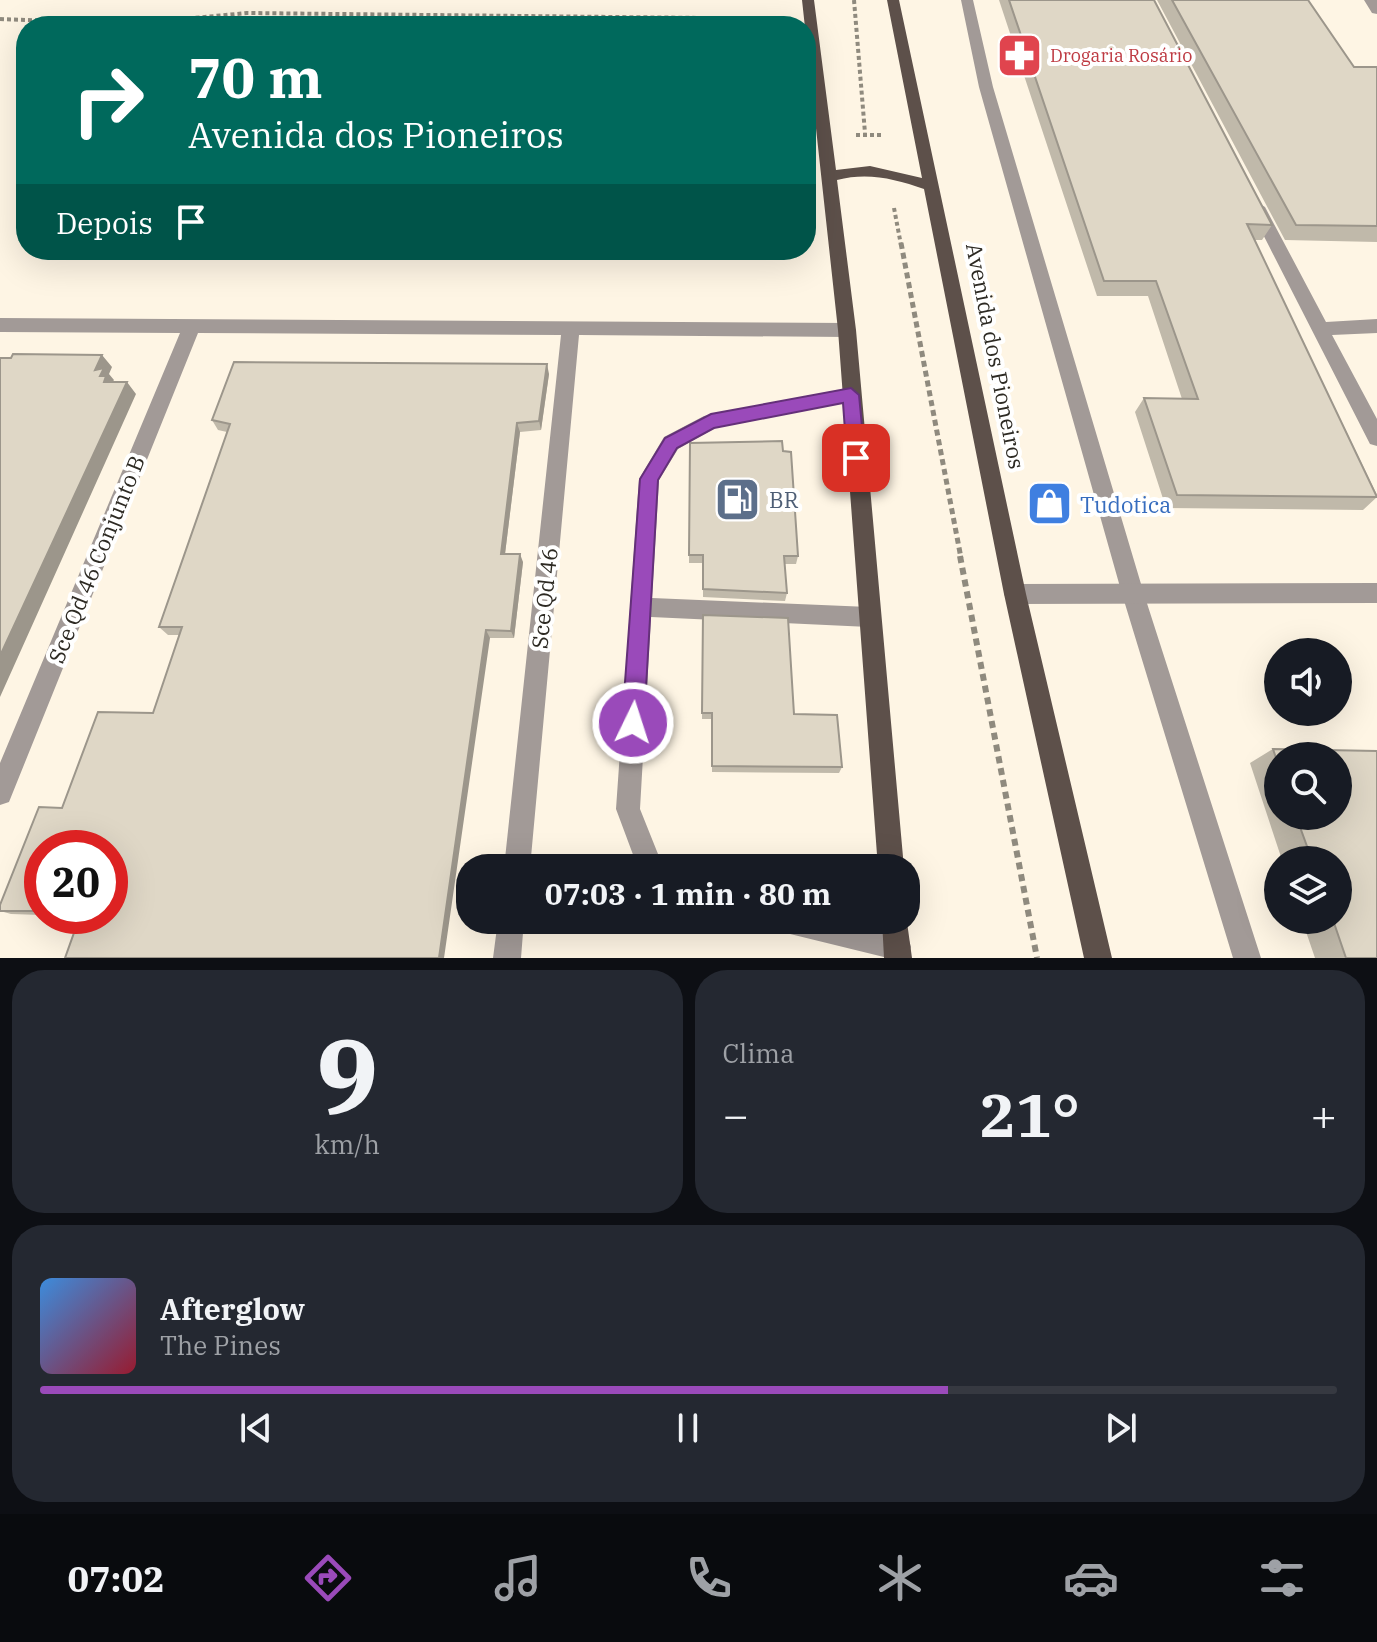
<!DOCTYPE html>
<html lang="pt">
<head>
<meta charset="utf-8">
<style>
	body { margin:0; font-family:"IBM Plex Serif",serif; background:#242831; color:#f1f3f6; height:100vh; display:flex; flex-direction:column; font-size:30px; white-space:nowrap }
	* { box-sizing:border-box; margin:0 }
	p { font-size:26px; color:#9ea1a6 }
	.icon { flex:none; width:44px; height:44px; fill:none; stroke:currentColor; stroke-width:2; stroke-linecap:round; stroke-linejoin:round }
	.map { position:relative; height:958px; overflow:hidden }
	.side { display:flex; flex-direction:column; gap:12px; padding:12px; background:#0d0f14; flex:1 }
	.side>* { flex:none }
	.top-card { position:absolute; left:16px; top:16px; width:800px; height:244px; border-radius:32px; box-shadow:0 8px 32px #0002; background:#00695c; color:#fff; overflow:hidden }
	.tools { position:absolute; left:1264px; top:638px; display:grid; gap:16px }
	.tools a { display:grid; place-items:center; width:88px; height:88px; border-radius:50%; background:#171b24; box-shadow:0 8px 32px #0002; font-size:40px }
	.speed { position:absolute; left:24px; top:830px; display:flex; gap:16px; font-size:40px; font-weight:700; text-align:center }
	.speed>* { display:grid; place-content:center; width:104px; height:104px; border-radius:50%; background:#171b24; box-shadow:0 8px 32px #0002; line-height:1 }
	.speed .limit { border:12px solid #d22; background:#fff; color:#111 }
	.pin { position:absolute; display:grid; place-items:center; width:68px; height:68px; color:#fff; margin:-34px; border-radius:16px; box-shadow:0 4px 12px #0006 }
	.me { position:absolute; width:88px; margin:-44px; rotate:4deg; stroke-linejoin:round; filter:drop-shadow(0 0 6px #0008) }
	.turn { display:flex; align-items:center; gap:28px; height:168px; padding:0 40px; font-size:36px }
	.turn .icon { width:104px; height:104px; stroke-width:2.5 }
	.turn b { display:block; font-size:56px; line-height:68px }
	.then { display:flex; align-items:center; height:76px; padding:0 40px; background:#0003; gap:16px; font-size:30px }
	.big { font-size:60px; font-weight:800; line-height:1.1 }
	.side .card { flex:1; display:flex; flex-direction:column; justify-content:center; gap:12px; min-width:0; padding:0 28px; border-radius:32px; background:#242831 }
	.side .dial { align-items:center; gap:0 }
	.dial b { font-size:104px; line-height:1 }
	.song { display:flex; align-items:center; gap:24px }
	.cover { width:96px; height:96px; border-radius:12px; background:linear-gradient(135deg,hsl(210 70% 55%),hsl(350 70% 35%)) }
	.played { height:8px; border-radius:4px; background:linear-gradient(90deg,#9a4aba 70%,#363941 70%) }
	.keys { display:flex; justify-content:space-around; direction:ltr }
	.heat { display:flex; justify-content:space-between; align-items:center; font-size:44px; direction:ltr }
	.side .tiles { flex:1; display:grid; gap:12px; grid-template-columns:1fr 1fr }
	.card:last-child { grid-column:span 2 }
	.trip { position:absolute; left:456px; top:854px; width:464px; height:80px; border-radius:32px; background:#171b24; box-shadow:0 8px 32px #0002; font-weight:800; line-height:80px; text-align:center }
	.tabs { display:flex; height:128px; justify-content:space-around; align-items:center; background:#090b0e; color:#9ea1a6 }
	.tabs .icon { width:56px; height:56px }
	.tabs .selected { color:#9a4aba }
	.tabs b { font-size:36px; color:#f1f3f6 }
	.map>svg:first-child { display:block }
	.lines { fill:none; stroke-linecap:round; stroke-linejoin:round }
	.path-far2 { stroke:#8f8a7e; stroke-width:4; stroke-dasharray:4 3; stroke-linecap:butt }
	.path-far1 { stroke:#8f8a7e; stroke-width:5; stroke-dasharray:6 4; stroke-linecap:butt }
	.path { stroke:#8f8a7e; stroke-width:6; stroke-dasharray:7 5; stroke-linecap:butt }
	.lane { fill:#a29a97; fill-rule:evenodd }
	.street { fill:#a29a97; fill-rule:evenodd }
	.primary { fill:#5d504a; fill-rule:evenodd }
	.wall { fill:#c0b9aa; fill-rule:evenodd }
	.shaded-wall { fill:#9c968b }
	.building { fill:#dfd7c6; stroke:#9c968b; stroke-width:2 }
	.route { fill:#9a4aba; stroke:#643079; stroke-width:2 }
	.labels { text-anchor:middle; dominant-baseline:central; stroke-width:8; stroke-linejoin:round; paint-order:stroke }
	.far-health-label { font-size:18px; fill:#be3a42; stroke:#fff; text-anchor:start }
	.street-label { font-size:22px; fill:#2d2a23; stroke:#fff }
	.service-label { font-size:22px; fill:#4e5e75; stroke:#fff; text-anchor:start }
	.shop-label { font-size:22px; fill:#366cbe; stroke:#fff; text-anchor:start }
</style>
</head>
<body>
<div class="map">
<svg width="1377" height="958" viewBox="0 0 1377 958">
	<rect width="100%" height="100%" fill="#fef5e4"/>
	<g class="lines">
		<path class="path-far2" d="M854 0 865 133
			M0 19 130 24 247 13 706 18 723 26
			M856 135H884
			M894 208 901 245"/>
		<path class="path-far1" d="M901 243 961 558"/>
		<path class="path" d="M960 556 1037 958"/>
		<path class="lane" d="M961 0H973L993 87 1144 594 1261 958H1233L1122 594 979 87Z
			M851 388 858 390 860 395 858 400 715 428 678 449 659 480 652 598 869 607 877 610 880 617 877 624 869 627 651 617 640 809 658 854 665 859 669 868H638L616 809 639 479 664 437 704 416Z
			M773 920C819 920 864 919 908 937L911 947 908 957 888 958 786 933 777 929Z"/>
		<path class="street" d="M1364 0H1377V14L1372 13Z
			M1257 202 1265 207 1326 322 1377 319V333L1332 335 1377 419V446L1370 444 1249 207Z
			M0 318 847 323 856 330 847 337 579 335 530 868H504L561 335 198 333 9 802 0 805V763L180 333 0 332Z
			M1377 583V603L1015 604 1007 601 1004 594 1007 587 1015 584Z
			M498 920H524L521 958H493Z"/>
		<path class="primary" d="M802 0H814L836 170 870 166 922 178 887 0H899L1026 594 1112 958H1084L1004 594 924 189C895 179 868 172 837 180L856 330 904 868H878L838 330Z
			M906 915 912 958H884L882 920H906Z"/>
	</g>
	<path class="wall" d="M999 0H1154L1272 225 1262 240H1254L1377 495V497L1363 510 1166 508 1135 412 1144 398 1182 399 1148 296H1097Z
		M1157 0H1308L1354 67H1377V242L1285 240Z
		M549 374 541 430 520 432 505 554 523 562 514 638H490L110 916 42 848V915L11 914 0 911 62 808 153 713 179 635H168L159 627 227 432 218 430 212 420Z
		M690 443 783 451 798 556 796 564H785L787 593 785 601 703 597V563H689Z
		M703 615 842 767 839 773 712 772V719H702Z
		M1273 749 1377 751V958H1315L1302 920H1338V860H1282L1250 763ZM1278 756H1338V816H1278Z"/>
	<path class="shaded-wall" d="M102 355 112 367 109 374 114 380 112 383 113 394 95 370Z
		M547 364 549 374 541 430 539 421Z
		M127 382 136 394 0 697V656Z
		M517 423 520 432 504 562 501 554Z
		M520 554 523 562 514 638 511 631Z
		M486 630 490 638 444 958H439Z"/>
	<path class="building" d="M1009 0H1154L1272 225 1247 224 1377 497 1177 495 1144 398 1198 399 1156 281H1104Z
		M1172 0H1308L1354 67H1377V226L1296 225Z
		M13 354 102 355 95 370 104 368 100 376H106L104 382H127L0 656V358H11Z
		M234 362 547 364 539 421 517 423 501 554H520L511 631 486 630 439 958H65L80 916H110V848H42V911H0V905L39 807 62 808 98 712 153 713 182 627H159L230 424 212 420Z
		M782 441 783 451 791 452 798 556H784L787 593 703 589V555H689L690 443Z
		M703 615 788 618 794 714 837 715 842 767 712 766V713H702Z
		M1273 749 1377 751V958H1346L1333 920H1338V860H1312L1296 816H1338V756H1278V764Z"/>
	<path class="route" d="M851 388 859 395 865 458 862 464 856 466 847 458 843 403 714 428 677 448 658 480 644 723 641 730 633 733 626 730 622 723 640 479 665 438 711 414Z"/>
	<defs>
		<symbol id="pharmacy-square" viewBox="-11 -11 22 22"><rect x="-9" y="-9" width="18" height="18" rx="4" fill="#e0444e" stroke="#fff"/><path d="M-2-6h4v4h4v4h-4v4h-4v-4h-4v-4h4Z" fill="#fff"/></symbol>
		<symbol id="fuel-square" viewBox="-11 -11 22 22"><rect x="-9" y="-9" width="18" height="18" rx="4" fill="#5c6f8a" stroke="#fff"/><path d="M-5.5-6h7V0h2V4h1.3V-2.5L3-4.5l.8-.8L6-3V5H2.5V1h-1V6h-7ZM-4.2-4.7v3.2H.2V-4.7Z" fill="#fff"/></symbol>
		<symbol id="shop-square" viewBox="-11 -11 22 22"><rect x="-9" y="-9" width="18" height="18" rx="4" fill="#3f7fe0" stroke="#fff"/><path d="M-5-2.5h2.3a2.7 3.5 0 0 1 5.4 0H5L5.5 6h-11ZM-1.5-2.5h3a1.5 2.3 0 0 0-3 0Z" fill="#fff"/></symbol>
	</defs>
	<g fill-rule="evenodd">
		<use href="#pharmacy-square" x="994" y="30" width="51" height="51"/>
		<use href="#fuel-square" x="712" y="474" width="51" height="51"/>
		<use href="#shop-square" x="1024" y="478" width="51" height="51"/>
	</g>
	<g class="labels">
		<g class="far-health-label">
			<text x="1050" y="55">Drogaria Rosário</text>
		</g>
		<g class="street-label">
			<text transform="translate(996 356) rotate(79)">Avenida dos Pioneiros</text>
			<text transform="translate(96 559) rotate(-68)">Sce Qd 46 Conjunto B</text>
			<text transform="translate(544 598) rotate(-84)">Sce Qd 46</text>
		</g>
		<g class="service-label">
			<text x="769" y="499">BR</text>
		</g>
		<g class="shop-label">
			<text x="1080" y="504">Tudotica</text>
		</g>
	</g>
</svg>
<div class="tools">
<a><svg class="icon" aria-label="sound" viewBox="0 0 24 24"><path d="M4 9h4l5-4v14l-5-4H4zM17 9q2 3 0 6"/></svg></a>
<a><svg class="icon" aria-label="search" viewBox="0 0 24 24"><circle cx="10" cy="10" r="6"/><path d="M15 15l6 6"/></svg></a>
<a><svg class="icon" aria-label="layers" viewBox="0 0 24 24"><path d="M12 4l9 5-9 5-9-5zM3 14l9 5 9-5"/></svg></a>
</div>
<div class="speed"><div class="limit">20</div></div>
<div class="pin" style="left:856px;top:458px;background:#d93025"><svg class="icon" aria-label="arrive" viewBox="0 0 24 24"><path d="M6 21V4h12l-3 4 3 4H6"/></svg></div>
<svg class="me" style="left:633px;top:723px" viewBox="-20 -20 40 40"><circle r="17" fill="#9a4aba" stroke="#fff" stroke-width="3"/><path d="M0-11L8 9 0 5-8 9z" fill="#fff"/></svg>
<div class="trip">07:03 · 1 min · 80 m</div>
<div class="top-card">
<div class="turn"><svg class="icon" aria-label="right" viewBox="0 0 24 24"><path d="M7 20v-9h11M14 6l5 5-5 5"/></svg><div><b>70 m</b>Avenida dos Pioneiros</div></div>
<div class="then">Depois<svg class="icon" aria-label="arrive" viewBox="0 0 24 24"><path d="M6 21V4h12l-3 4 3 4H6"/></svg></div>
</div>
</div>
<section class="side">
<div class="tiles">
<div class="card dial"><b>9</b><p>km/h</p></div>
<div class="card"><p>Clima</p>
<div class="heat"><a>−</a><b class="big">21°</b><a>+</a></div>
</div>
<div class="card">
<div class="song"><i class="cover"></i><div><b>Afterglow</b><p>The Pines</p></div></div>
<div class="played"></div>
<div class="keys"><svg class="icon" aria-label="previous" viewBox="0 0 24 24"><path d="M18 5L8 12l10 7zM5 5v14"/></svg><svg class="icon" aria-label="pause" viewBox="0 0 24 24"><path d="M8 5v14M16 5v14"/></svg><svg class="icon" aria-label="next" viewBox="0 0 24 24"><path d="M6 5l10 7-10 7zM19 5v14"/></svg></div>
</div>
</div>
</section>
<nav class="tabs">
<b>07:02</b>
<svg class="icon selected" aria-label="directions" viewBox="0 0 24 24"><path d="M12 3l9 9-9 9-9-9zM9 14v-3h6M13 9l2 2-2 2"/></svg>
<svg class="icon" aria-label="music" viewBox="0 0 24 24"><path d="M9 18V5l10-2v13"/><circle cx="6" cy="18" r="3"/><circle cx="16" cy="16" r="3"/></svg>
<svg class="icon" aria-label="phone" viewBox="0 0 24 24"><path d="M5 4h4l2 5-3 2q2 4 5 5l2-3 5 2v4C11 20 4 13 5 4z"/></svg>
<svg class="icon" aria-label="climate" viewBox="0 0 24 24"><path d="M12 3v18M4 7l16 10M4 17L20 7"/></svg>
<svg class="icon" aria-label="car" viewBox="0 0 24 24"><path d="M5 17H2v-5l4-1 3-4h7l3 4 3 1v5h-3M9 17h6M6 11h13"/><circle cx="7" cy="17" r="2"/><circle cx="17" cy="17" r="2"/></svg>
<svg class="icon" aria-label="filters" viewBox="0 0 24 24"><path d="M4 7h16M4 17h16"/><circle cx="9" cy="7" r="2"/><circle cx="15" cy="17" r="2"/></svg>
</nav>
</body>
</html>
